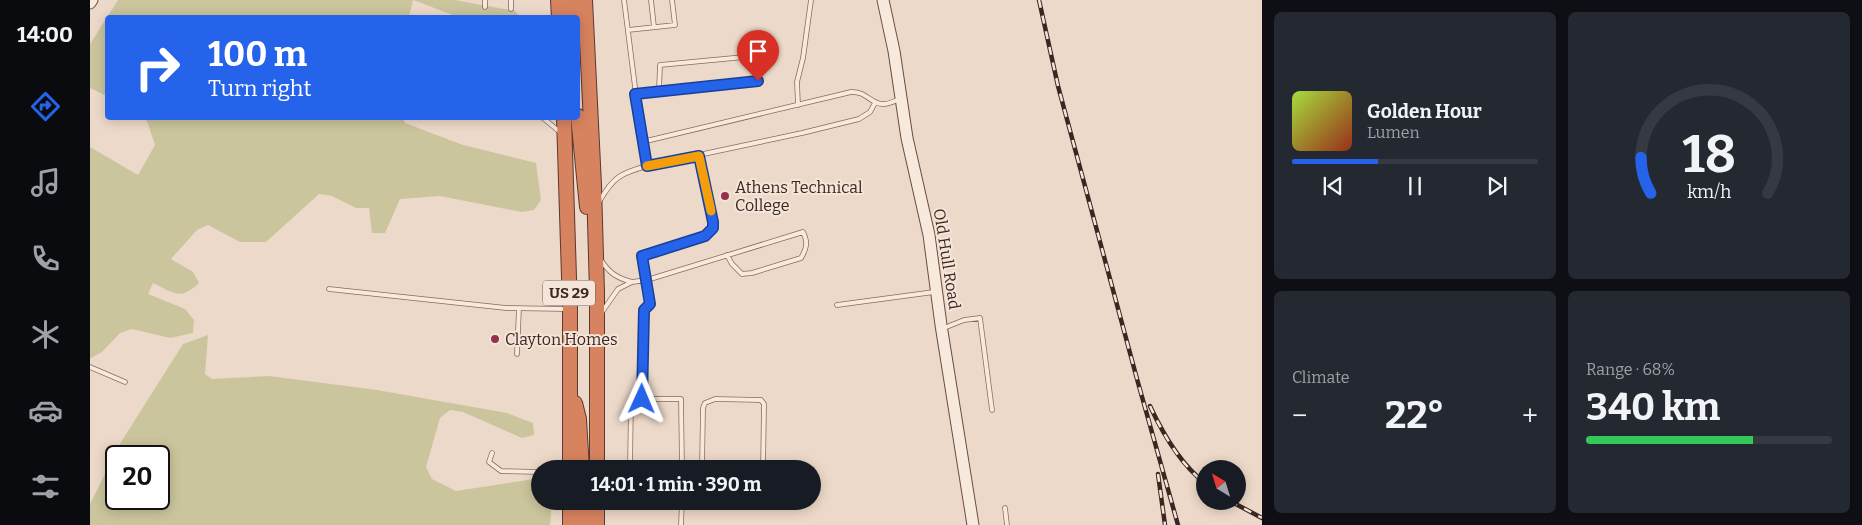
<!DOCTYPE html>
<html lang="en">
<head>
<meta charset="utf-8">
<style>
	body { margin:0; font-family:Bitter,serif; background:#242831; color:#f1f3f6; height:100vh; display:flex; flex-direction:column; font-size:19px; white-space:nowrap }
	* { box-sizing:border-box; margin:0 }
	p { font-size:16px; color:#9ea1a6 }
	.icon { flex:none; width:28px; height:28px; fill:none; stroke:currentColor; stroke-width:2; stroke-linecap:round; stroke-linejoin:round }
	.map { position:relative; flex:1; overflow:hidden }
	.drawer { display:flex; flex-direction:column; gap:12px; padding:12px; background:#0d0f14; width:600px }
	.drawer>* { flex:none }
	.guide { position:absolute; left:15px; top:15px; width:475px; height:105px; border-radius:5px; box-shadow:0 2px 12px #0003; background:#2563eb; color:#fff; overflow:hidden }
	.needle { width:32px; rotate:322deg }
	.buttons { position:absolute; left:1106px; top:460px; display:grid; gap:10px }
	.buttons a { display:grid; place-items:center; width:50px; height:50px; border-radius:50%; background:#171b24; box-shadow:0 2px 12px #0003; font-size:25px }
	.speed { position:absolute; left:15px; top:445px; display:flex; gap:10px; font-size:25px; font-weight:700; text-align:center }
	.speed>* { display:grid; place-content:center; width:65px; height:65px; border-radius:50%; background:#171b24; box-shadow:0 2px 12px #0003; line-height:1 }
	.speed .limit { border:2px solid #111; border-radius:8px; background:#fff; color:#111 }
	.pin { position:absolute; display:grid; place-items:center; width:42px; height:42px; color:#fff; margin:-51px -21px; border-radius:50% 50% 50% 0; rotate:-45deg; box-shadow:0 0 5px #0007 }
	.pin .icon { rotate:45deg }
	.me { position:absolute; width:55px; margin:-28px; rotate:1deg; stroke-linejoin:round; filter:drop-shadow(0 0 4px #0008) }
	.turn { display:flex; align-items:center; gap:18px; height:105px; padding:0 20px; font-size:22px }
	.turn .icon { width:65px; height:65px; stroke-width:2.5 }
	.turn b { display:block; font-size:35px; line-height:42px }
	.big { font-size:38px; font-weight:700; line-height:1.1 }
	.drawer .tile { flex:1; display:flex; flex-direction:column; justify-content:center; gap:8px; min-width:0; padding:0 18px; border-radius:8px; background:#242831 }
	.drawer .dial { align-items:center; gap:0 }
	.dial svg { height:130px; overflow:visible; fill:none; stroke:#363941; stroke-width:7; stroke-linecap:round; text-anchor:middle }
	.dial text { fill:#f1f3f6; stroke:none }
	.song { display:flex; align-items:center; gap:15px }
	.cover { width:60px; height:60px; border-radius:8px; background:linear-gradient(135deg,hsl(80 70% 55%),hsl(10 70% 35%)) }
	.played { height:5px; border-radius:2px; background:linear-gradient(90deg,#2563eb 35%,#363941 35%) }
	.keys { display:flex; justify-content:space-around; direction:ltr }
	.heat { display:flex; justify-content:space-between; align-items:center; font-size:28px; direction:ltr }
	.charge { height:8px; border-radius:4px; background:linear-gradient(90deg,#34c759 68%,#363941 0) }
	.drawer .tiles { flex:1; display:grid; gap:12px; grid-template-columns:repeat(2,1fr) }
	.trip { position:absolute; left:441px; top:460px; width:290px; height:50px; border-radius:25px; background:#171b24; box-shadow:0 2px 12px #0003; font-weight:700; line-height:50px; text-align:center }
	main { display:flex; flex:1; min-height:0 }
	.tab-bar { display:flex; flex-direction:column; width:90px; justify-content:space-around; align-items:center; background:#090b0e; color:#9ea1a6 }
	.tab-bar .icon { width:35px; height:35px }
	.tab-bar .active { color:#2563eb }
	.tab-bar b { font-size:22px; color:#f1f3f6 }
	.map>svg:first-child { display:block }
	.green { fill:#cbc59d; fill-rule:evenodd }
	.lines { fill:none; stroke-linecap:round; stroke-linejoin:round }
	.lane-casing { stroke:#896a5e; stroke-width:5.5 }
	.secondary-casing { stroke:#6b4b41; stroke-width:13 }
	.highway-casing { stroke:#583a32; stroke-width:16 }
	.lane { stroke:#f8e9dd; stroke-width:4 }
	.secondary { stroke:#f8e9dd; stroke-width:11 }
	.highway { stroke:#d8835f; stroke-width:14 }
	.rail-casing { stroke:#3a2721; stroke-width:4.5 }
	.rail { stroke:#f5e5d9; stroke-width:2.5; stroke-dasharray:8; stroke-linecap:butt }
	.route-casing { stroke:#184099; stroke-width:12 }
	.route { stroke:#2563eb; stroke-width:9 }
	.slow { stroke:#f59e0b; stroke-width:9 }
	.poi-dot { fill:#96314c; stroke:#f5e5d9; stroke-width:2 }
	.labels { text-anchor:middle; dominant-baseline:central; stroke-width:4; stroke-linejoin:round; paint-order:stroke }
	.shield { fill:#f5e5d9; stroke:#726058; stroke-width:1 }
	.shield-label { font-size:15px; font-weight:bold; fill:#3a2721 }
	.poi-label { font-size:16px; fill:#3a2721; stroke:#f5e5d9; text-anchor:start }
	.street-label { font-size:16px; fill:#3a2721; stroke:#f5e5d9 }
</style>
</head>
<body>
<main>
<nav class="tab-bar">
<b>14:00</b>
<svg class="icon active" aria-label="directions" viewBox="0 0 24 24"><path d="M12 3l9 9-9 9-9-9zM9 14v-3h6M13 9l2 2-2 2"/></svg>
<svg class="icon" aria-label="music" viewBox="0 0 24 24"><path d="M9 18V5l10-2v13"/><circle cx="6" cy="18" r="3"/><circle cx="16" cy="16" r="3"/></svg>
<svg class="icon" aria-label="phone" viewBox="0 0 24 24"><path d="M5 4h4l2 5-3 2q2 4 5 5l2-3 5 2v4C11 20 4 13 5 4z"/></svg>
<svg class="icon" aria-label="climate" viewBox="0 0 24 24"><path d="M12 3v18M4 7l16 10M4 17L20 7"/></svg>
<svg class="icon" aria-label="car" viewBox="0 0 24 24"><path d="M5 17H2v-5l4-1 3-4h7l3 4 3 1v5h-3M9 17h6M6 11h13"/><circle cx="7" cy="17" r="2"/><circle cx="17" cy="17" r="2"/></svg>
<svg class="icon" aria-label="filters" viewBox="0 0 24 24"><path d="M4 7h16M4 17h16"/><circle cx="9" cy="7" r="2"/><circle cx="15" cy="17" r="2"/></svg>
</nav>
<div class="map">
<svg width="1172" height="525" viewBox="0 0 1172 525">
	<rect width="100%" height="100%" fill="#edd9c9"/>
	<path class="green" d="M28 0H365L425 11 431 17H368L323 0 319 17 18 18 17 96 0 88V44Z
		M53 118H313L315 123 373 145 446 163 451 200 444 210 432 212 350 196 310 199 295 233H282L279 208H266L242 196 229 194 176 242H150L118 225 107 230 81 259 103 272 109 283C90 301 84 293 63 283L58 294 95 309 104 320 103 333 80 338 42 329 30 333 12 352 1 358H0V147L48 175 65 145 57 121Z
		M118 335 115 374 122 379 179 376 287 390 417 413 443 423 444 435 432 438 373 412 360 410 350 418 336 467 342 479 366 491 444 479 450 484V501H462L460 525H0V504L31 442 93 344ZM69 456V499H26V456Z"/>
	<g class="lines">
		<defs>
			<path id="lane" d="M395 0V7
				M421 0V9
				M534 0 552 142
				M561 0 564 27
				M538 30 585 25 582 0
				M569 90 570 65 665 56
				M545 94 668 81
				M708 105 707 82 713 58 721 0
				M453 118 470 132
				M557 166 712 133 769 119 780 112 785 103
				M509 202C523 177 531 173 557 166L552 142 761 92C777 91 781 105 794 104 799 104 805 101 810 99
				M511 260C519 273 527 278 542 282
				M239 289 416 308 476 309
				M747 305 844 292
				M512 312 528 289 542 282 557 280 713 232C718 242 717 248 711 258L662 273 652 274 642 264 637 255
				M854 328 874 320 890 318 902 410
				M427 354 429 308
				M0 367 35 382
				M552 399 554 310 560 304 552 255 615 236 623 228 622 213 609 156
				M402 453 399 462 411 471 450 472
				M540 469 541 399H591L592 469
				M612 469 613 408 615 403 625 399 671 400 674 404 673 469
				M915 508 917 525
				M591 525 592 501"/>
			<path id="secondary" d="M793 0 804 51 817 138 839 235 851 325 883 525
				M0 3 2 0"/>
			<path id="highway" d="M468 0 469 18
				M481 0 482 18
				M495 0 504 185 507 292V469
				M488 116 497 207
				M474 118 480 309V469
				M485 403 489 419 492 469
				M480 501V525
				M494 501V525
				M507 501V525"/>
		</defs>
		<use href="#lane" class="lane-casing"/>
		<use href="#secondary" class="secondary-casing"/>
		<use href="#highway" class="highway-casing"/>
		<use href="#lane" class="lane"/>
		<use href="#secondary" class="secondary"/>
		<use href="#highway" class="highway"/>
		<defs>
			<path id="rail" d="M949 0 968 86 1047 379 1088 525
				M1060 406C1073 434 1090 464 1115 483
				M1068 474 1075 525
				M1140 501 1172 518"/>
		</defs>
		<use href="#rail" class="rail-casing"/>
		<use href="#rail" class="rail"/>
	</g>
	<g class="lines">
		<defs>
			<path id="route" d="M552 399 554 310 560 304 552 256 615 236 623 228V222L609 156 557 166 545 94 668 81"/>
		</defs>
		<use href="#route" class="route-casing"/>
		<use href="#route" class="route"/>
		<path class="slow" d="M557 166 609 156 621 211"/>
	</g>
	<g class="poi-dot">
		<circle cx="635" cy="196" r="5"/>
		<circle cx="405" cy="339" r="5"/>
	</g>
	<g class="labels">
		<rect class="shield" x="453" y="280.5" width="52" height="25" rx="4"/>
		<g class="shield-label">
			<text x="479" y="293">US 29</text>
		</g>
		<g class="poi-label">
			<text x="645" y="187">Athens Technical<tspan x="645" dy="18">College</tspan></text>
			<text x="415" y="339">Clayton Homes</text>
		</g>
		<g class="street-label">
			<text transform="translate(857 259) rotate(81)">Old Hull Road</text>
		</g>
	</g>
</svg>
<div class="buttons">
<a><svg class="needle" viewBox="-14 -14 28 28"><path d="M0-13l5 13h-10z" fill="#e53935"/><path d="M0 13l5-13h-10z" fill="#9ea1a6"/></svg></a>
</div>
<div class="speed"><div class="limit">20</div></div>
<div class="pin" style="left:668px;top:81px;background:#d93025"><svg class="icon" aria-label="arrive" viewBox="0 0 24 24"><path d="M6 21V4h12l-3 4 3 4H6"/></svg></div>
<svg class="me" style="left:552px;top:399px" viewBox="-20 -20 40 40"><path d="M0-17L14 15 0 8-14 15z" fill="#2563eb" stroke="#fff" stroke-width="4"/></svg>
<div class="trip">14:01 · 1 min · 390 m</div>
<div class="guide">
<div class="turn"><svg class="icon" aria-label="right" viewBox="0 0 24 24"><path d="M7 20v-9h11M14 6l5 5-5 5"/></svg><div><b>100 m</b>Turn right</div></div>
</div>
</div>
<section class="drawer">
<div class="tiles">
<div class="tile">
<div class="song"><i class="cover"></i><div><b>Golden Hour</b><p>Lumen</p></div></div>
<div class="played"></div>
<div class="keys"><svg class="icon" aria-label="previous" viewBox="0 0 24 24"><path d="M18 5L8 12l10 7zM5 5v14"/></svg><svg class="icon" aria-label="pause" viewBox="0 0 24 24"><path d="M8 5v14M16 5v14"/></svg><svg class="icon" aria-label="next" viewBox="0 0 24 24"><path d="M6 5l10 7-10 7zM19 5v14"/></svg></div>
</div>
<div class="tile dial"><svg viewBox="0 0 100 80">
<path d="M14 69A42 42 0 1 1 86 69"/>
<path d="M14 69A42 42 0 0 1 8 47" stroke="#2563eb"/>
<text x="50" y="56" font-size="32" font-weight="700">18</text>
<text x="50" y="72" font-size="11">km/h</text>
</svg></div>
<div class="tile"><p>Climate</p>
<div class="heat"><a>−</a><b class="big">22°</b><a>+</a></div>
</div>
<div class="tile"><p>Range · 68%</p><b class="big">340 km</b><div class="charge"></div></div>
</div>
</section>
</main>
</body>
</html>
